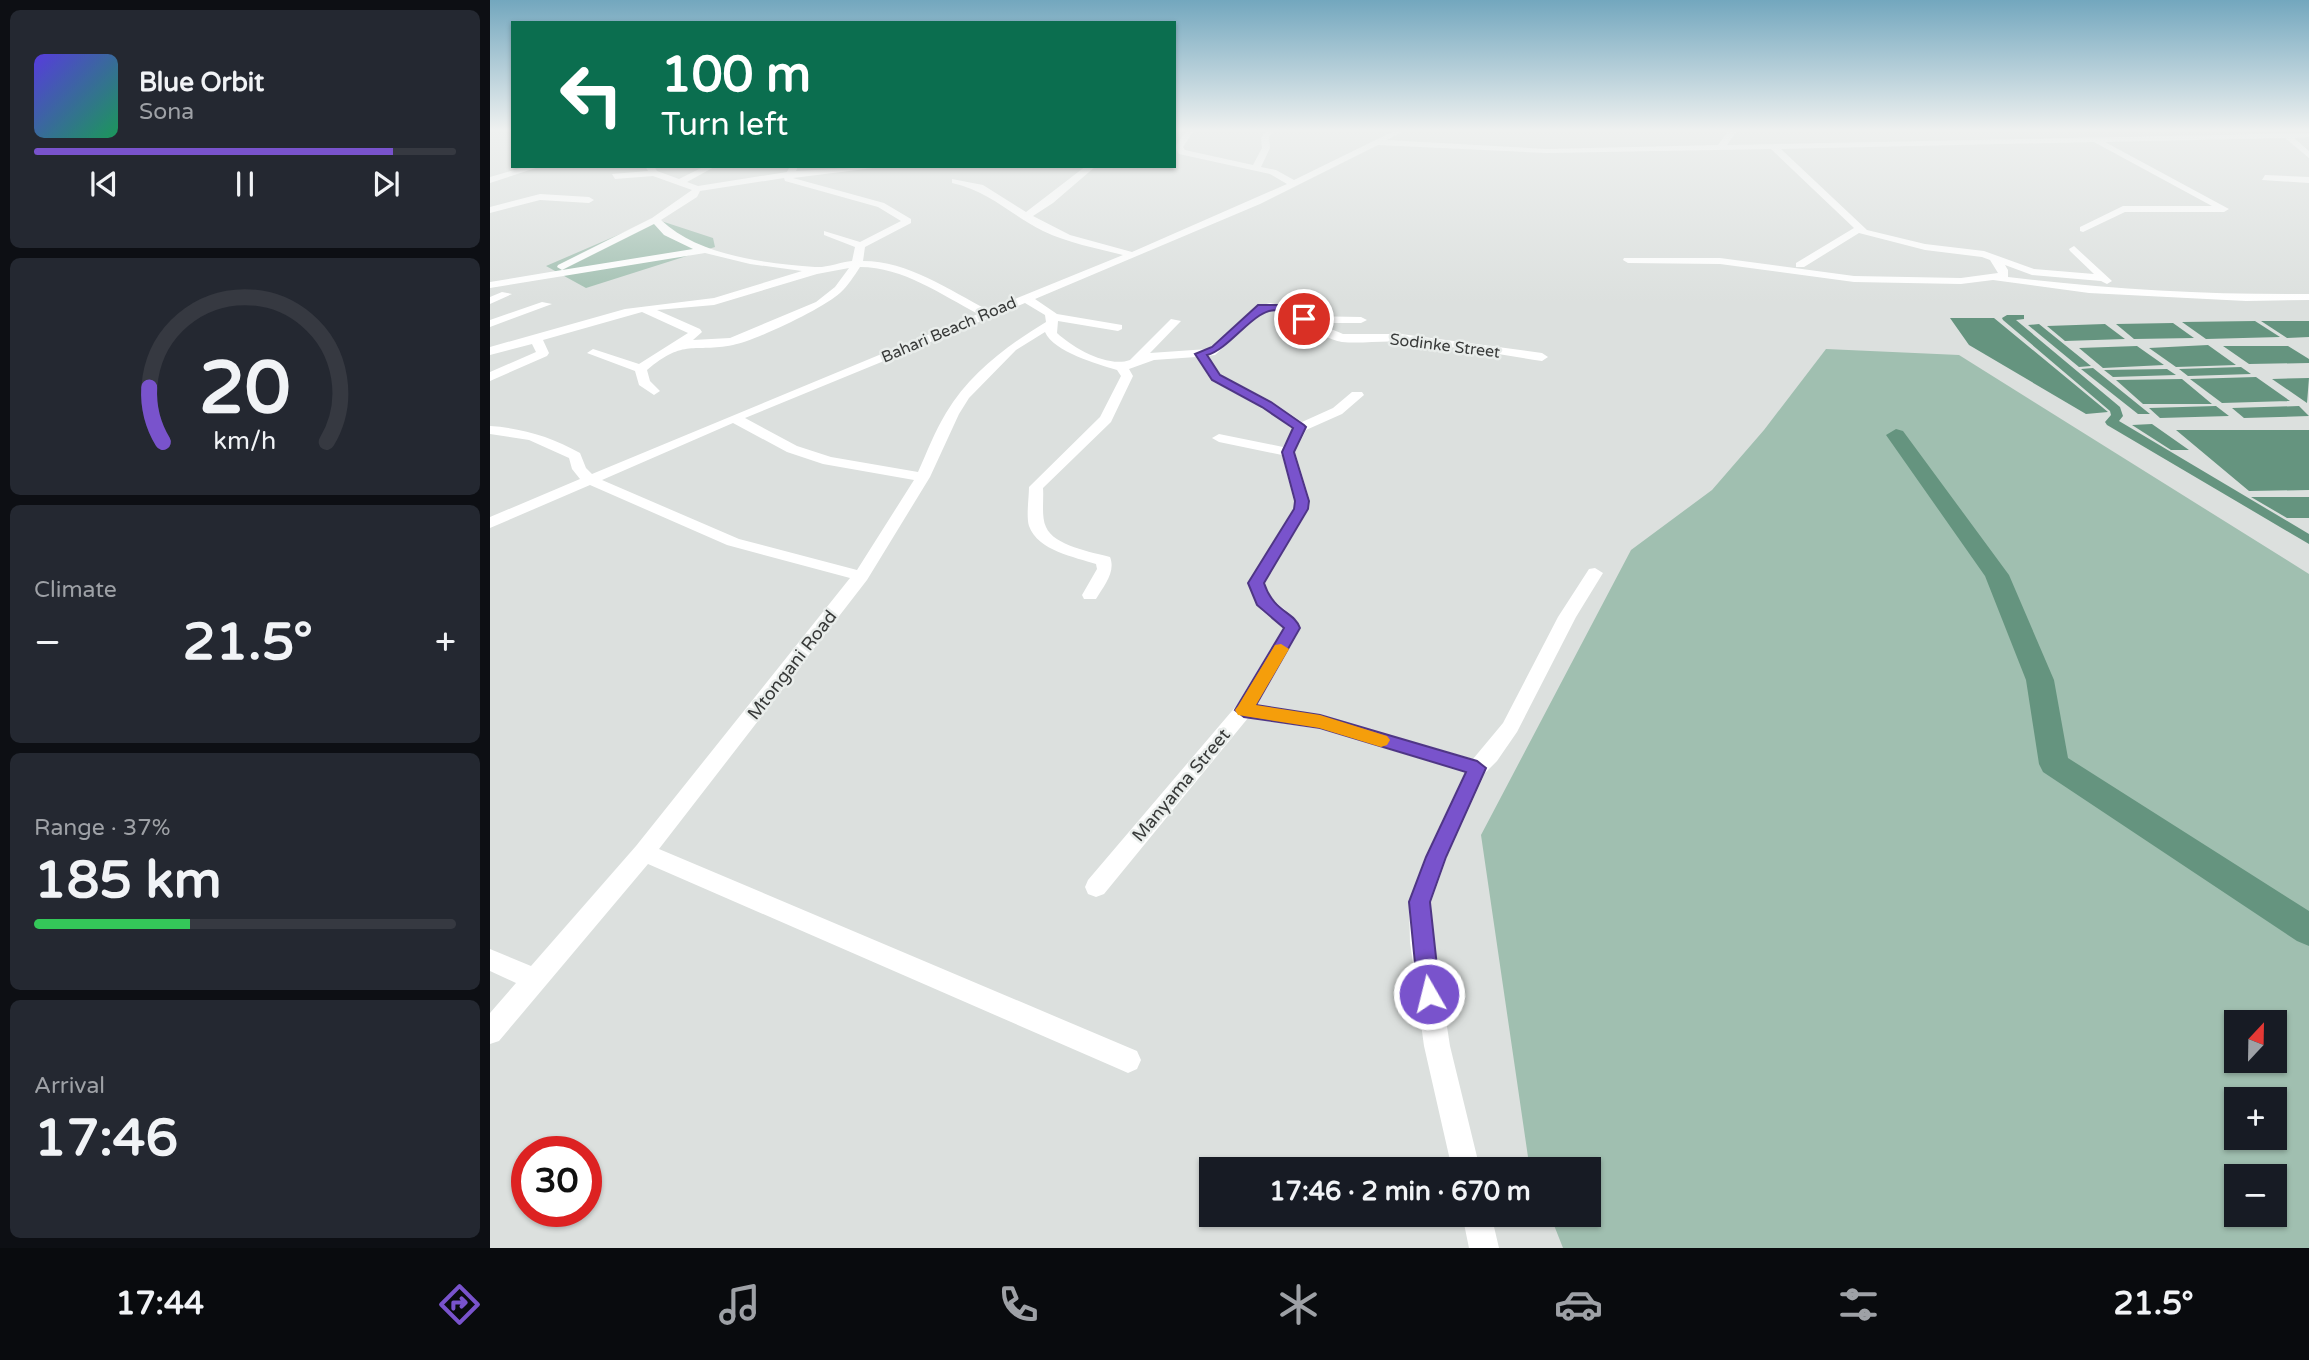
<!DOCTYPE html>
<html lang="en">
<head>
<meta charset="utf-8">
<style>
	body { margin:0; font-family:"Varela Round",sans-serif; background:#242831; color:#f1f3f6; height:100vh; display:flex; flex-direction:column; font-size:26px; white-space:nowrap }
	* { box-sizing:border-box; margin:0 }
	p { font-size:23px; color:#9ea1a6 }
	.icon { flex:none; width:38px; height:38px; fill:none; stroke:currentColor; stroke-width:2; stroke-linecap:round; stroke-linejoin:round }
	.map { position:relative; flex:1; overflow:hidden }
	.side { display:flex; flex-direction:column; gap:10px; padding:10px; background:#0d0f14; width:490px }
	.side>* { flex:none }
	.guide { position:absolute; left:21px; top:21px; width:665px; height:147px; border-radius:0px; box-shadow:0 2px 5px #0004; background:#0b6e4f; color:#fff; overflow:hidden }
	.needle { width:46px; rotate:22deg }
	.tools { position:absolute; left:1734px; top:1010px; display:grid; gap:14px }
	.tools a { display:grid; place-items:center; width:63px; height:63px; border-radius:0px; background:#171b24; box-shadow:0 2px 5px #0004; font-size:35px }
	.speed { position:absolute; left:21px; top:1136px; display:flex; gap:14px; font-size:35px; font-weight:700; text-align:center }
	.speed>* { display:grid; place-content:center; width:91px; height:91px; border-radius:50%; background:#171b24; box-shadow:0 2px 5px #0004; line-height:1 }
	.speed .limit { border:10px solid #d22; background:#fff; color:#111 }
	.pin { position:absolute; display:grid; place-items:center; width:60px; height:60px; color:#fff; margin:-30px; border:4px solid #fff; border-radius:50%; box-shadow:0 2px 7px #0007 }
	.me { position:absolute; width:77px; margin:-38px; rotate:352deg; stroke-linejoin:round; filter:drop-shadow(0 0 5px #0008) }
	.turn { display:flex; align-items:center; gap:24px; height:147px; padding:0 35px; font-size:32px }
	.turn .icon { width:91px; height:91px; stroke-width:2.5 }
	.turn b { display:block; font-size:49px; line-height:60px }
	.big { font-size:52px; font-weight:800; line-height:1.1 }
	.side .tile { flex:1; display:flex; flex-direction:column; justify-content:center; gap:10px; min-width:0; padding:0 24px; border-radius:10px; background:#242831 }
	.side .dial { align-items:center; gap:0 }
	.dial svg { height:182px; overflow:visible; fill:none; stroke:#363941; stroke-width:7; stroke-linecap:round; text-anchor:middle }
	.dial text { fill:#f1f3f6; stroke:none }
	.song { display:flex; align-items:center; gap:21px }
	.cover { width:84px; height:84px; border-radius:10px; background:linear-gradient(135deg,hsl(250 70% 55%),hsl(150 70% 35%)) }
	.played { height:7px; border-radius:4px; background:linear-gradient(90deg,#7953cc 85%,#363941 85%) }
	.keys { display:flex; justify-content:space-around; direction:ltr }
	.heat { display:flex; justify-content:space-between; align-items:center; font-size:38px; direction:ltr }
	.charge { height:10px; border-radius:5px; background:linear-gradient(90deg,#34c759 37%,#363941 0) }
	.trip { position:absolute; left:709px; top:1157px; width:402px; height:70px; border-radius:0px; background:#171b24; box-shadow:0 2px 5px #0004; font-weight:800; line-height:70px; text-align:center }
	.menu { display:flex; height:112px; justify-content:space-around; align-items:center; background:#090b0e; color:#9ea1a6 }
	.menu .icon { width:49px; height:49px }
	.menu .on { color:#7953cc }
	.menu b { font-size:32px; color:#f1f3f6 }
	main { display:flex; flex:1; min-height:0 }
	.map>svg:first-child { display:block }
	.green { fill:#a0bfb0; fill-rule:evenodd }
	.water { fill:#65947f }
	.lines { fill:none; stroke-linecap:round; stroke-linejoin:round }
	.canal { fill:#65947f; fill-rule:evenodd }
	.river { fill:#65947f; fill-rule:evenodd }
	.minor { fill:#fff; fill-rule:evenodd }
	.route { fill:#7953cc; stroke:#4f3685; stroke-width:2 }
	.slow { fill:#f59e0b }
	.labels { text-anchor:middle; dominant-baseline:central; stroke-width:5; stroke-linejoin:round; paint-order:stroke }
	.far-street-label { font-size:16px; fill:#383a39; stroke:#e9edeb }
	.street-label { font-size:18px; fill:#383a39; stroke:#e9edeb }
</style>
</head>
<body>
<main>
<section class="side">
<div class="tile">
<div class="song"><i class="cover"></i><div><b>Blue Orbit</b><p>Sona</p></div></div>
<div class="played"></div>
<div class="keys"><svg class="icon" aria-label="previous" viewBox="0 0 24 24"><path d="M18 5L8 12l10 7zM5 5v14"/></svg><svg class="icon" aria-label="pause" viewBox="0 0 24 24"><path d="M8 5v14M16 5v14"/></svg><svg class="icon" aria-label="next" viewBox="0 0 24 24"><path d="M6 5l10 7-10 7zM19 5v14"/></svg></div>
</div>
<div class="tile dial"><svg viewBox="0 0 100 80">
<path d="M14 69A42 42 0 1 1 86 69"/>
<path d="M14 69A42 42 0 0 1 8 45" stroke="#7953cc"/>
<text x="50" y="56" font-size="32" font-weight="700">20</text>
<text x="50" y="72" font-size="11">km/h</text>
</svg></div>
<div class="tile"><p>Climate</p>
<div class="heat"><a>−</a><b class="big">21.5°</b><a>+</a></div>
</div>
<div class="tile"><p>Range · 37%</p><b class="big">185 km</b><div class="charge"></div></div>
<div class="tile"><p>Arrival</p><b class="big">17:46</b></div>
</section>
<div class="map">
<svg width="1819" height="1248" viewBox="0 0 1819 1248">
	<rect width="100%" height="100%" fill="#dce0de"/>
	<path class="green" d="M165 219 223 238 225 247 96 288 56 266Z
		M1336 349 1469 355 1819 574V1248H1073L1060 1215 1099 1214V1169H1042L1038 1157 991 835 1141 550 1222 490 1274 430ZM1746 1022H1785V1060H1746ZM1746 1099H1785V1138H1746ZM1746 1176H1785V1214H1746Z"/>
	<path class="water" d="M1460 318H1504L1618 412 1596 414 1479 345Z
		M1765 321 1790 337 1716 339 1692 322Z
		M1771 321H1819V337L1797 338Z
		M1683 323 1704 338 1644 339 1626 324Z
		M1549 324 1601 366 1589 367 1538 325Z
		M1615 324 1635 339 1575 341 1557 326Z
		M1718 345 1746 365 1686 367 1659 348Z
		M1647 346 1674 365 1613 368 1589 348Z
		M1798 346 1819 359V363L1759 364 1733 346Z
		M1751 367 1761 374 1698 376 1689 369Z
		M1603 368 1660 414H1648L1591 369Z
		M1677 369 1686 375 1623 377 1614 370Z
		M1766 377 1800 401 1732 403 1700 379Z
		M1819 378 1817 403 1782 379Z
		M1692 379 1722 404H1653L1626 380Z
		M1726 406 1739 416 1670 418 1659 408Z
		M1809 406 1819 416 1754 418 1742 408Z
		M1662 424 1699 450H1681L1642 425Z
		M1686 430H1819V490L1759 491Z
		M1761 497H1819V518H1797Z"/>
	<g class="lines">
		<path class="canal" d="M1517 315H1534V319L1526 320 1630 407 1633 416 1629 421 1819 534V544L1617 425 1615 422 1621 415 1620 411 1513 320 1512 318Z"/>
		<path class="river" d="M1406 429 1413 431 1519 575 1564 680 1578 758 1819 911V946L1807 941 1553 772 1549 764 1536 680 1495 576 1396 435Z"/>
		<path class="minor" d="M697 129H705L693 147 695 150 763 165 772 148 771 137 778 129H786L779 137 780 148 771 167 786 170 804 180 908 129H917L897 140 1057 149 1228 145 1240 129H1248L1237 145 1819 133V137L1804 138 1819 151V158L1795 138 1615 142 1739 209 1734 212H1635L1593 232 1590 231V227L1633 206H1722L1604 142 1291 149 1377 230 1435 244 1494 251 1544 269 1604 274 1580 251 1579 249 1584 246 1622 281 1617 284 1611 281 1542 275 1515 265 1518 270V277C1618 289 1718 295 1819 294V300L1756 301 1599 293 1503 280 1471 284 1364 282 1230 264 1138 263 1133 260 1134 258H1230L1364 276 1471 278 1508 273 1500 260 1492 257 1435 250 1369 233 1314 267H1306V263L1364 228 1281 149 1057 153 888 145 770 204 545 299 567 314 632 325V329L628 331 568 321 567 333C583 348 618 368 640 360L681 319 691 321 660 353 718 349 765 307 780 303 796 306 814 316 871 317 877 320 871 323H827L853 334H911L1052 353 1058 357 1052 361C1006 354 959 345 912 342 892 340 872 344 852 342 825 338 800 304 773 311L725 355 717 356 731 375 781 401 812 422 843 408 862 392H872L874 395 852 414 816 430 805 452 820 501 819 509 774 583C783 609 803 609 811 628L767 705 830 715 983 759 1013 723 1068 617 1099 569 1105 568 1113 573 1086 617 1027 732 1007 761 995 773 957 857 941 902 944 942 960 1046 990 1169H962L934 1046 920 942 919 902 935 857 975 772 830 729 758 718 614 894 606 897 598 894 595 887 598 880 747 705 793 628 772 611 758 583 803 509 804 501 792 455 729 442 722 438 729 434 793 447 803 428 771 407 722 381 706 357 664 360 639 369 643 376 621 422 553 488C554 499 551 517 556 527 564 546 602 552 620 557 626 572 614 586 606 599H594L592 595 607 569 606 564C585 557 548 551 539 526 536 516 539 498 539 487L610 417 631 376 627 370C607 364 564 352 555 332L526 350 479 398 469 414 440 477 377 580 169 849 647 1051 651 1060 647 1069 638 1073 629 1069 158 864 9 1041 0 1044V1013L26 983 0 971V949L41 966 146 846 360 578 237 545 100 485 0 528V517L90 479 82 469 79 458 39 440 0 434V426C32 428 62 437 90 453L96 468 102 474 488 314C452 295 413 267 370 267 364 276 358 286 350 293 334 308 265 341 243 345 203 353 195 338 157 370L160 381 170 391 164 395 149 385 145 371 97 353 103 349 149 364 198 333 152 312 53 340 59 353 57 356 0 381V372L46 352 42 344 0 355V347L135 309 224 298 312 271 260 264 215 253 0 288V282L72 270 67 267 68 265 162 218 202 190 163 176 125 179 122 174 158 171 155 166H164L167 171 189 179 215 166H226L197 182 208 186 297 172 300 166H308L306 171 399 166 303 178 394 203 421 219V223L375 247 373 261C418 261 459 290 498 310L633 255C606 248 578 243 553 231 521 215 499 191 462 183V179L493 185 536 212 596 166H606L563 203 543 216 580 235 642 252 797 184 780 174 689 154 685 147ZM294 178 295 181 388 207 411 221 370 242 334 231V235L365 247 362 261C351 262 336 268 325 267 275 263 209 256 171 220L207 197 210 191ZM164 224 174 235 203 249 72 270ZM359 268 345 287 326 302 240 338 203 340 212 332 210 329 167 310 224 305 327 274ZM535 303 555 315 556 322C518 345 480 373 456 413 445 431 437 452 428 472L341 457 307 446 255 418ZM243 423 297 452 333 464 424 480 367 570 249 539 112 480Z
			M38 166H52L0 183V177Z
			M1775 175 1819 177V183L1772 180Z
			M50 194 99 197 104 200 99 203 50 200 0 213V207Z
			M12 292 22 294 0 304V297Z
			M52 302 62 304 0 327V320Z
			M972 1214H1001L1009 1248H979Z"/>
	</g>
	<linearGradient id="sky" x2="0" y2="1"><stop stop-color="#73a7be"/><stop offset="0.43" stop-color="#eff1f0"/><stop offset="1" stop-color="#eff1f0" stop-opacity="0"/></linearGradient>
	<rect width="1819" height="303" fill="url(#sky)"/>
	<path class="route" d="M768 305H792L819 319 814 322C805 319 797 313 789 311 767 304 741 349 717 355L730 375 781 402 814 425 816 427 804 452 819 501 818 509 774 583C784 613 804 611 810 628L766 705 830 715 987 761 996 768 956 857 940 902 950 994 947 1001 939 1004 931 1001 928 994 919 902 936 857 976 772 830 728 754 717 745 710 794 628 767 605 758 583 804 509 805 501 792 452 803 428 772 407 722 380 705 354 722 347Z"/>
	<path class="slow" d="M791 644 799 649 766 705 830 715 897 736 900 740 897 745 891 747 829 728 748 715 745 710 748 706 785 645Z"/>
	<g class="labels">
		<g class="far-street-label">
			<text transform="translate(459 330) rotate(-23)">Bahari Beach Road</text>
			<text transform="translate(955 346) rotate(7)">Sodinke Street</text>
		</g>
		<g class="street-label">
			<text transform="translate(302 665) rotate(-52)">Mtongani Road</text>
			<text transform="translate(691 785) rotate(-50)">Manyama Street</text>
		</g>
	</g>
</svg>
<div class="tools">
<a><svg class="needle" viewBox="-14 -14 28 28"><path d="M0-13l5 13h-10z" fill="#e53935"/><path d="M0 13l5-13h-10z" fill="#9ea1a6"/></svg></a>
<a>+</a>
<a>−</a>
</div>
<div class="speed"><div class="limit">30</div></div>
<div class="pin" style="left:814px;top:319px;background:#d93025"><svg class="icon" aria-label="arrive" viewBox="0 0 24 24"><path d="M6 21V4h12l-3 4 3 4H6"/></svg></div>
<svg class="me" style="left:939px;top:994px" viewBox="-20 -20 40 40"><circle r="17" fill="#7953cc" stroke="#fff" stroke-width="3"/><path d="M0-11L8 9 0 5-8 9z" fill="#fff"/></svg>
<div class="trip">17:46 · 2 min · 670 m</div>
<div class="guide">
<div class="turn"><svg class="icon" aria-label="left" viewBox="0 0 24 24"><path d="M17 20v-9H6M10 6l-5 5 5 5"/></svg><div><b>100 m</b>Turn left</div></div>
</div>
</div>
</main>
<nav class="menu">
<b>17:44</b>
<svg class="icon on" aria-label="directions" viewBox="0 0 24 24"><path d="M12 3l9 9-9 9-9-9zM9 14v-3h6M13 9l2 2-2 2"/></svg>
<svg class="icon" aria-label="music" viewBox="0 0 24 24"><path d="M9 18V5l10-2v13"/><circle cx="6" cy="18" r="3"/><circle cx="16" cy="16" r="3"/></svg>
<svg class="icon" aria-label="phone" viewBox="0 0 24 24"><path d="M5 4h4l2 5-3 2q2 4 5 5l2-3 5 2v4C11 20 4 13 5 4z"/></svg>
<svg class="icon" aria-label="climate" viewBox="0 0 24 24"><path d="M12 3v18M4 7l16 10M4 17L20 7"/></svg>
<svg class="icon" aria-label="car" viewBox="0 0 24 24"><path d="M5 17H2v-5l4-1 3-4h7l3 4 3 1v5h-3M9 17h6M6 11h13"/><circle cx="7" cy="17" r="2"/><circle cx="17" cy="17" r="2"/></svg>
<svg class="icon" aria-label="filters" viewBox="0 0 24 24"><path d="M4 7h16M4 17h16"/><circle cx="9" cy="7" r="2"/><circle cx="15" cy="17" r="2"/></svg>
<b>21.5°</b>
</nav>
</body>
</html>
